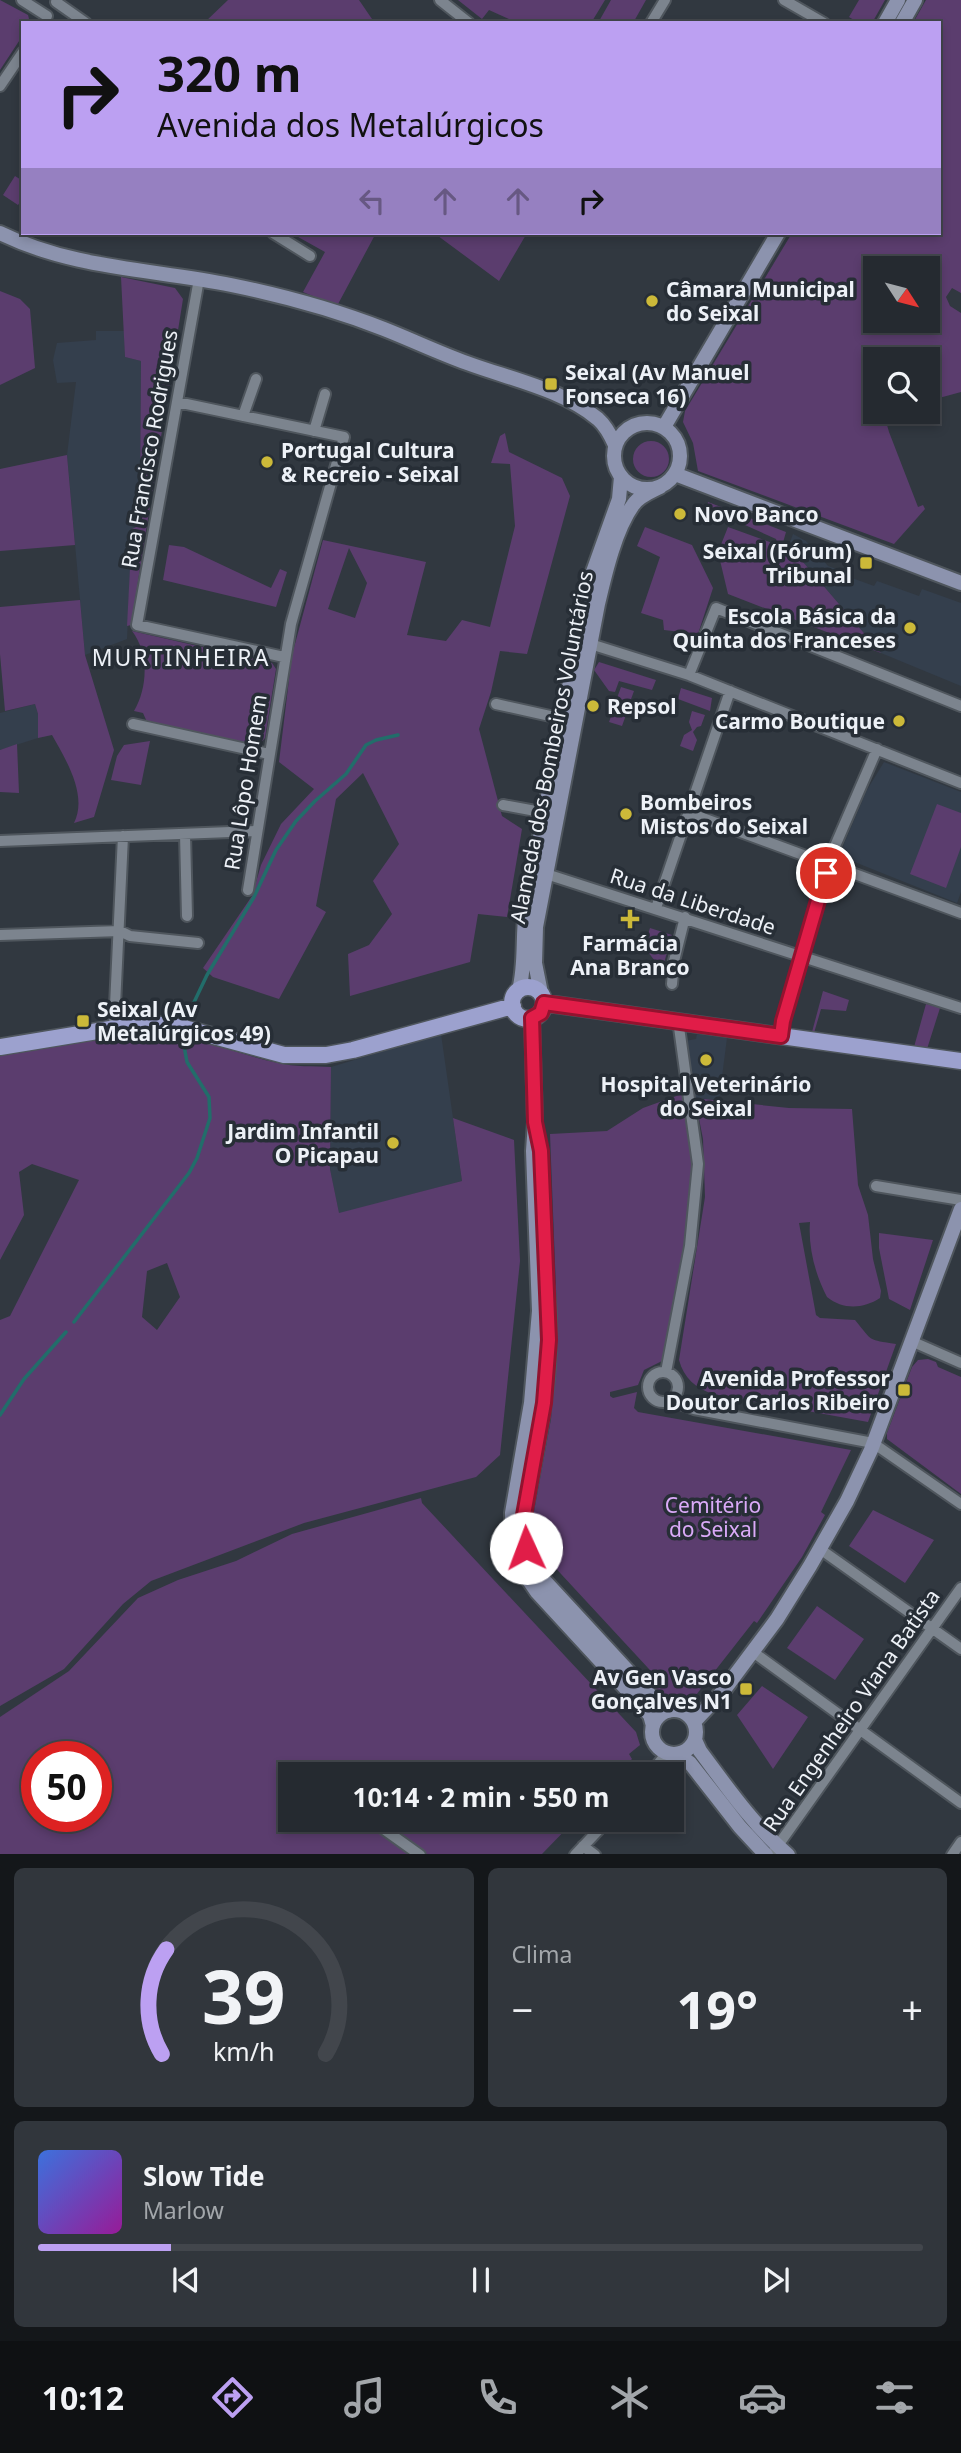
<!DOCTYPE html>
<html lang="pt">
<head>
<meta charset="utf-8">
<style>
	body { margin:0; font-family:"Noto Sans",sans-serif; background:#31363c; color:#f1f3f6; height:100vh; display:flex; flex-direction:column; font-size:26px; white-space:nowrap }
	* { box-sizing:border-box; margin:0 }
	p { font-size:23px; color:#a3a7ab }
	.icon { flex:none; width:38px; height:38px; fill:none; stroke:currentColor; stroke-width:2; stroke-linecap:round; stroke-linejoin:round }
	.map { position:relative; height:1854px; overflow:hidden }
	.drawer { display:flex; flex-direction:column; gap:14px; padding:14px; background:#14171a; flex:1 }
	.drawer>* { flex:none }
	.top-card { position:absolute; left:21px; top:21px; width:920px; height:214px; border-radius:0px; box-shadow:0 4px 10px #0003,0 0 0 2px #42464c; background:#bca0f2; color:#111; overflow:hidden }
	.needle { width:46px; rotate:126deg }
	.tools { position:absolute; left:863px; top:256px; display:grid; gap:14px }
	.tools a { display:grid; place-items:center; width:77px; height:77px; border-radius:0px; background:#252a30; box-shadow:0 4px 10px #0003,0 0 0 2px #42464c; font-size:35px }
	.speed { position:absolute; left:21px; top:1741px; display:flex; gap:14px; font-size:35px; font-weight:700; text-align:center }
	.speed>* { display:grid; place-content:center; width:91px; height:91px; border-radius:50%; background:#252a30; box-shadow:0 4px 10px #0003,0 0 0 2px #42464c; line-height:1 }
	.speed .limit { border:10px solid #d22; background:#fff; color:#111 }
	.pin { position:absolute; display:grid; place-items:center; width:60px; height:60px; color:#fff; margin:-30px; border:4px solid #fff; border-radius:50%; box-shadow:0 2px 7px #0007 }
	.me { position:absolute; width:77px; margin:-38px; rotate:358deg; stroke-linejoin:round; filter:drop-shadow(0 0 5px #0008) }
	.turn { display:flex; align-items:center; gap:24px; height:147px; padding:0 21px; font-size:32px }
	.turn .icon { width:91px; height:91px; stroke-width:2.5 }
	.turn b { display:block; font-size:49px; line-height:60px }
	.lanes { display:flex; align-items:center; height:66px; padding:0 21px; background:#0003; justify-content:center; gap:35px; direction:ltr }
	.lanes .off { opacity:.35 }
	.big { font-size:52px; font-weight:700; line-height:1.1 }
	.drawer .widget { flex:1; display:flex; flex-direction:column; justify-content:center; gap:10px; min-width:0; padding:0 24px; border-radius:10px; background:#31363c }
	.drawer .dial { align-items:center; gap:0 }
	.dial svg { height:182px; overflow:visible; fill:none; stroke:#42464c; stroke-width:7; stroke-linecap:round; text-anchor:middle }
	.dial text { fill:#f1f3f6; stroke:none }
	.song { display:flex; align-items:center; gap:21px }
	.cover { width:84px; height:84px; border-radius:10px; background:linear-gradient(135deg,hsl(220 70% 55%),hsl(300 70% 35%)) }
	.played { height:7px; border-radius:4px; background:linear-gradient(90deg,#bca0f2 15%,#42464c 15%) }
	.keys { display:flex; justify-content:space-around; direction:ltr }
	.heat { display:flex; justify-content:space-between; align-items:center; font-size:38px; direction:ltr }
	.drawer .tiles { flex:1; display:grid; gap:14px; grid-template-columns:1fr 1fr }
	.widget:last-child { grid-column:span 2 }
	.trip { position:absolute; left:278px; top:1762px; width:406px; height:70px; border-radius:0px; background:#252a30; box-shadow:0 4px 10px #0003,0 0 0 2px #42464c; font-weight:700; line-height:70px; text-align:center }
	.tab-bar { display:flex; height:112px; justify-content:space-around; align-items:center; background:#0f1113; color:#a3a7ab }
	.tab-bar .icon { width:49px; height:49px }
	.tab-bar .current { color:#bca0f2 }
	.tab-bar b { font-size:32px; color:#f1f3f6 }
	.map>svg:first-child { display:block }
	.built { fill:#343f4d }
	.green { fill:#5b3d6e; fill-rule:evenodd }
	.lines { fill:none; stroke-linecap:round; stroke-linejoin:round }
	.stream { stroke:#226d6a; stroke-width:3.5 }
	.street-casing { stroke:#4f565d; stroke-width:14 }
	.secondary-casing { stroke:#4f565d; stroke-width:18 }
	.primary-casing { stroke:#4f565d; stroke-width:19 }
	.street { stroke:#7c848e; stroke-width:10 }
	.secondary { stroke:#8c93ae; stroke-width:14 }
	.primary { stroke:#9ca1ce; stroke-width:16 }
	.route-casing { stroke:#92132f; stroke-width:18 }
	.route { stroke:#e11d48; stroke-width:12 }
	.poi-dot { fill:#ccb939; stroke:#272e36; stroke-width:2.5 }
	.labels { text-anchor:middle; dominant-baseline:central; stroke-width:7; stroke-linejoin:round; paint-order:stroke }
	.poi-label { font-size:21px; font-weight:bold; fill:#edf1f7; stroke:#272e36; text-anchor:start }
	.street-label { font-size:21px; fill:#edf1f7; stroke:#272e36 }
	.park-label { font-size:21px; fill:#daaaf8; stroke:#272e36 }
	.neighbourhood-label { font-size:23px; letter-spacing:2px; fill:#edf1f7; stroke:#272e36 }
</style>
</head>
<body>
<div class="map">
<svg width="961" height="1855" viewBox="0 0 961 1855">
	<rect width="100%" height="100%" fill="#313840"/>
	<path class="built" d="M96 331H124L125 357 141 361 140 493 142 496 140 525 132 529 127 639 85 655 67 455 76 382 57 383 53 360 57 343 96 340Z
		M793 534 806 541 828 566 853 575 852 578 874 586 877 581 919 596 922 589 961 603V686L881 653 803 562 787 550Z
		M35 704 38 714V738L0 750V713Z
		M884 762 961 792V892L957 903 842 857 843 846 867 790Z
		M441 1034 462 1181 339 1214 330 1169 331 1067Z
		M697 1034 727 1038 719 1100 695 1098 685 1041 696 1039Z"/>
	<path class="green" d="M0 0 28 15 30 23H23V35L0 70Z
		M228 0H359L372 19 378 23H204Z
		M458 0H605L591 23H518L489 10 482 19Z
		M611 0H646L633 23H598Z
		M859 0H885L872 23H859L849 17Z
		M926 0H961V293L952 288 946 297 950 306 961 313V392L928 401V359H875V411H895L887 425 889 432 918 507 923 505 925 509 894 544 698 471 693 443 683 422 685 411 792 233H940V23H913ZM875 268H928V320H875Z
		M15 176 23 181V198L18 205 3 195Z
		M291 233H376L337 306 303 292 325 252Z
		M434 233H527L499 281Z
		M121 277 175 288 183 299 131 625 127 626 132 529 140 525 142 496 140 493 141 361 125 357Z
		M0 291 20 299 30 309 35 368 0 385Z
		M505 433 509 452 562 478 570 496 527 654 500 651 491 692 479 729 502 816 522 829 507 917 478 914 470 962 350 996 348 954 369 945 392 914 373 881 399 844 363 773 336 799 316 906 326 912 279 999 213 977 203 968 252 896 261 865 281 824 314 789 279 762 292 655 323 540 426 562 407 635 446 641 462 620 490 627 515 526 510 464 491 463 500 436ZM349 548 367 583 355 618 328 609Z
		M633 459a18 18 0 1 1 36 0a18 18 0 1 1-36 0Z
		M67 455 75 545 0 551V469Z
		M708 502 786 532 782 546 803 562 881 653 728 594 718 552 728 527 778 545 776 539 707 508Z
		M645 527 692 545 713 588 698 634 664 630 663 620 641 613 660 557 637 546Z
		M169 545 184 547 271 588 280 569 287 572 276 607 163 580Z
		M80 600 85 655 114 750 94 817 74 823C88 795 66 760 52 735L38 738V714L35 704 5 711 0 654V607Z
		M132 631 272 663 276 669 265 738 259 745 254 746 147 722 143 713 134 711C148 687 149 653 132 631Z
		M599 662 656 680 652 690 619 681 615 692 609 691 594 670Z
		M621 687 634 691 630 702 622 707 626 715 622 726 609 722 613 711 619 709 621 705 617 698Z
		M681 688 712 698 710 711 678 699Z
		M692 711 705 715 701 726 697 727 693 732 697 740 693 751 680 746 684 735 692 730 689 722Z
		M150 741 141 785 111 780 117 756 124 745Z
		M17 744 19 793 0 792V750Z
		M937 804 961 813V847L946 888 910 874Z
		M650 928 672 935 662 970 644 947Z
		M823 991 849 1000 846 1011 821 1009 814 1033 812 1032Z
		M926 1004 940 1008 927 1049 914 1047Z
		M146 1032C193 1035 233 1053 278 1063 294 1067 314 1066 331 1067L330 1169 339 1213 462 1181 453 1118 514 1140 520 1261 500 1455 476 1477 304 1523 151 1581 123 1604 64 1669 0 1706V1320L10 1316 79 1180 32 1164 19 1172 24 1215 0 1260V1055ZM167 1263 180 1297 157 1330 142 1317 147 1271Z
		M682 1094 695 1177 689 1225 664 1360 644 1370 638 1385 610 1392V1396L613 1398 637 1392 634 1408 638 1412 851 1450 821 1512 825 1515 802 1557 757 1623 754 1621 689 1704 668 1700 655 1688 661 1682 549 1561 542 1540 541 1519 533 1517 551 1419 558 1341 550 1134 607 1131 643 1108Z
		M695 1098 789 1108 852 1109 858 1185 868 1215 873 1259 881 1291 880 1298C863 1309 843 1310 827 1297 815 1274 808 1247 810 1222L799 1223 816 1315 820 1318 855 1320C874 1343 867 1339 896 1344L868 1422 713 1394C695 1388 684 1378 679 1360L705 1197 703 1139Z
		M879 1233 933 1240 910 1310 889 1299 879 1248Z
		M928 1359 936 1362 938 1367 961 1377V1494L887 1439V1433L912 1367 918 1360Z
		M421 1498 422 1503 636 1732 640 1745 629 1754 632 1759 618 1774H290V1820H575L542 1854 0 1855V1717L69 1671 138 1598 178 1580 236 1561 292 1534ZM37 1757H96V1816H37Z
		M873 1510 934 1540 905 1583 849 1546Z
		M817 1606 864 1639 835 1680 787 1648Z
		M762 1686 808 1717 773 1769 737 1715Z"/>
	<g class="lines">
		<path class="stream" d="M187 1017 207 975 254 897 276 850 296 821 315 801 346 774 366 745 376 740 398 735
			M74 1322 189 1173 197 1158 210 1118 209 1097 187 1062 182 1035
			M0 1415 24 1379 66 1332"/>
		<defs>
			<path id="street" d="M22 0 47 16
				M440 0 469 23
				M784 0 824 23
				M56 2 86 23
				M651 23 665 0
				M0 86 23 52
				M273 233 310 256
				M199 279 137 625 284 657
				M177 402 344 437 291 624 248 890
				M243 416 256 379
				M314 431 325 394
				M584 642 689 675 961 783
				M689 675 716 608 961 706
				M496 704 568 720
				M133 724 269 754
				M503 805 552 814
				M689 813 961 913
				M185 834 187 916
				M0 841 257 831
				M540 872 961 1008
				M656 908 730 691
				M0 935 120 931 130 936 198 943
				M672 984 674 961 685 917
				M114 1027 123 836
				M781 1036 783 1021 832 853 877 749
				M876 1186 961 1200
				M911 1341 961 1363
				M666 1372 690 1246 698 1164 678 1020
				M648 1387a15 15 0 1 1 30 0a15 15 0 1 1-30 0Z
				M674 1397 680 1404 694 1409 873 1443 961 1504
				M820 1549 961 1649
				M753 1652 961 1803
				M650 1774 667 1753
				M371 1820 420 1855
				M583 1846 595 1855
				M774 1851 961 1588
				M575 1855 608 1820
				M952 1855 961 1842"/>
			<path id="secondary" d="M885 23 898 0
				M902 23 915 0
				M0 233C73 269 153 269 231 285 280 295 338 311 384 329 412 340 439 353 467 363 510 379 562 389 598 419 606 426 611 436 615 445
				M614 456a33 33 0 1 1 66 0a33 33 0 1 1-66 0Z
				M664 427 778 233
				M675 474 961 583
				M519 990C526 964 522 936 526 910L589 583 619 499 621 477
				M541 993 535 963 536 927 598 604C605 574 615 530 633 505 639 496 650 492 660 487
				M532 1019 535 1122 533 1151 539 1311 531 1403 512 1513 513 1550 519 1566 537 1592 641 1705 650 1715 653 1726
				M546 1283C557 1361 538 1439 524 1515L523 1531 526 1548 542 1578 650 1695 668 1711
				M652 1732a22 22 0 1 1 44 0a22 22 0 1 1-44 0Z
				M694 1722 724 1690 777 1619 810 1566 847 1501 871 1450 961 1209
				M695 1740 700 1751C727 1787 753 1825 788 1855
				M677 1754 690 1763 740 1827 766 1855"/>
			<path id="primary" d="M512 1003a16 16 0 1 1 32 0a16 16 0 1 1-32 0Z
				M544 1003 961 1061
				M0 1047 146 1023 184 1028 284 1055H326L353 1050 513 1006"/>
		</defs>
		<use href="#street" class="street-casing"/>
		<use href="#secondary" class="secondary-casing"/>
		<use href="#primary" class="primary-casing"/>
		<use href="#street" class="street"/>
		<use href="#secondary" class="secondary"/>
		<use href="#primary" class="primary"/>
	</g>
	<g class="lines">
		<defs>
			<path id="route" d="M526 1548 523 1531 524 1515 544 1403 549 1340 541 1151 535 1122 532 1018 541 1013 544 1003 781 1036 783 1021 826 873"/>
		</defs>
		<use href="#route" class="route-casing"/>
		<use href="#route" class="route"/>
	</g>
	<g class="poi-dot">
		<circle cx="652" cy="301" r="7"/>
		<rect x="544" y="377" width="14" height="14" rx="3.5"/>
		<circle cx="267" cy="462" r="7"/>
		<circle cx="680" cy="514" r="7"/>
		<rect x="859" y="556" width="14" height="14" rx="3.5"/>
		<circle cx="910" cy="628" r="7"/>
		<circle cx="593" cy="706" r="7"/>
		<circle cx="899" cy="721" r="7"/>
		<circle cx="626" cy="814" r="7"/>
		<path d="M626.5 908.5h7v7h7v7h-7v7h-7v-7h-7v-7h7z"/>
		<rect x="76" y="1014" width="14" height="14" rx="3.5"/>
		<circle cx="706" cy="1060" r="7"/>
		<circle cx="393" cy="1143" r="7"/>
		<rect x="897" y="1383" width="14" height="14" rx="3.5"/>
		<rect x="739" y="1682" width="14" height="14" rx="3.5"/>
	</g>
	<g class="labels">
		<g class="poi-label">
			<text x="666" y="289">Câmara Municipal<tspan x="666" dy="24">do Seixal</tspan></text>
			<text x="565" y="372">Seixal (Av Manuel<tspan x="565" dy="24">Fonseca 16)</tspan></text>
			<text x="281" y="450">Portugal Cultura<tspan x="281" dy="24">&amp; Recreio - Seixal</tspan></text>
			<text x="694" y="514">Novo Banco</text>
			<text x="852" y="551" text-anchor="end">Seixal (Fórum)<tspan x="852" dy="24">Tribunal</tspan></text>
			<text x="896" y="616" text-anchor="end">Escola Básica da<tspan x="896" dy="24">Quinta dos Franceses</tspan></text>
			<text x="607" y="706">Repsol</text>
			<text x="885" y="721" text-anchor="end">Carmo Boutique</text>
			<text x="640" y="802">Bombeiros<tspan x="640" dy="24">Mistos do Seixal</tspan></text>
			<text x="630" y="943" text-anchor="middle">Farmácia<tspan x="630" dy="24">Ana Branco</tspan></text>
			<text x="97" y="1009">Seixal (Av<tspan x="97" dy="24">Metalúrgicos 49)</tspan></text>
			<text x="706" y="1084" text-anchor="middle">Hospital Veterinário<tspan x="706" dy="24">do Seixal</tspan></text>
			<text x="379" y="1131" text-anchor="end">Jardim Infantil<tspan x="379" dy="24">O Picapau</tspan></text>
			<text x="890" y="1378" text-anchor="end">Avenida Professor<tspan x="890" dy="24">Doutor Carlos Ribeiro</tspan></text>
			<text x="732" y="1677" text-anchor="end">Av Gen Vasco<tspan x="732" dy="24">Gonçalves N1</tspan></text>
		</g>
		<g class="street-label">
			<text transform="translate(149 449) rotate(-80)">Rua Francisco Rodrigues</text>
			<text transform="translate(551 747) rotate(-79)">Alameda dos Bombeiros Voluntários</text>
			<text transform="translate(245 782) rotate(-81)">Rua Lôpo Homem</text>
			<text transform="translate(693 901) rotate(18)">Rua da Liberdade</text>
			<text transform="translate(851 1710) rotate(-55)">Rua Engenheiro Viana Batista</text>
		</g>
		<g class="park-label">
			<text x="713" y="1505">Cemitério<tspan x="713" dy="24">do Seixal</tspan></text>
		</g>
		<g class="neighbourhood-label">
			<text x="181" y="657">MURTINHEIRA</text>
		</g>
	</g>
</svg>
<div class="tools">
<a><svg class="needle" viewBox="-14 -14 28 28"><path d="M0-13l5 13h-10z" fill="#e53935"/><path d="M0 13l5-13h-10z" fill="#a3a7ab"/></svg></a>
<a><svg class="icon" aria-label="search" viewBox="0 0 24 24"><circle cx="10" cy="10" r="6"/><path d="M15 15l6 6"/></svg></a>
</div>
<div class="speed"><div class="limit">50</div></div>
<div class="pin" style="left:826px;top:873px;background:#d93025"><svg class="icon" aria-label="arrive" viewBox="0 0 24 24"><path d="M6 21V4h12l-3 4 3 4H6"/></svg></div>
<svg class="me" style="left:526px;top:1548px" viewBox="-20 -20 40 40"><circle r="19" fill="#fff"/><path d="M0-13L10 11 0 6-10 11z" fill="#e11d48"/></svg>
<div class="trip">10:14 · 2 min · 550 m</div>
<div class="top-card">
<div class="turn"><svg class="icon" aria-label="right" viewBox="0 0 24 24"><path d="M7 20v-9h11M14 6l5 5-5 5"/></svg><div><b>320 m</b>Avenida dos Metalúrgicos</div></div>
<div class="lanes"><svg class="icon off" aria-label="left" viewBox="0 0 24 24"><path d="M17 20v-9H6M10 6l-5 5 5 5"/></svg><svg class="icon off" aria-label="ahead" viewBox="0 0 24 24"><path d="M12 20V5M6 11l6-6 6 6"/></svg><svg class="icon off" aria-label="ahead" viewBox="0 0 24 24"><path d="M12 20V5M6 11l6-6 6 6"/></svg><svg class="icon" aria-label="right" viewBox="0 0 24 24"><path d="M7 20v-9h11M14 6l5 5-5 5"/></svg></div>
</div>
</div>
<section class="drawer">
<div class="tiles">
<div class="widget dial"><svg viewBox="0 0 100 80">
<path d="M14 69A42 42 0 1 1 86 69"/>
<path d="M14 69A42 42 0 0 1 16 23" stroke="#bca0f2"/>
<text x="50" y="56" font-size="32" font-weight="700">39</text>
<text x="50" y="72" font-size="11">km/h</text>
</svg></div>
<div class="widget"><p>Clima</p>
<div class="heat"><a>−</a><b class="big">19°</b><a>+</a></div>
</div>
<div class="widget">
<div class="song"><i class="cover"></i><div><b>Slow Tide</b><p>Marlow</p></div></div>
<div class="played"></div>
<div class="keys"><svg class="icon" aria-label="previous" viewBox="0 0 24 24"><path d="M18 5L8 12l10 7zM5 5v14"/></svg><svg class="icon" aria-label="pause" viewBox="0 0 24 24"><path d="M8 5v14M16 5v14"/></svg><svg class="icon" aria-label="next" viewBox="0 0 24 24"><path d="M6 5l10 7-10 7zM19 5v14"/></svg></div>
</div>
</div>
</section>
<nav class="tab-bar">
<b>10:12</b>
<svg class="icon current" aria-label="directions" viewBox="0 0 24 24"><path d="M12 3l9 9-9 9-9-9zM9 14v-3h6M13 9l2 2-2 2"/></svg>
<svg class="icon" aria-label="music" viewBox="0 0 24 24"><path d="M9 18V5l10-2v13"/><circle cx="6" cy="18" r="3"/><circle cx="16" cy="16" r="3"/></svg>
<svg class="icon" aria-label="phone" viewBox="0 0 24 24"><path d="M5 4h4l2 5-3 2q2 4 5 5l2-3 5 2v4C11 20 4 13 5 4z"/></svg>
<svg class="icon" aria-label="climate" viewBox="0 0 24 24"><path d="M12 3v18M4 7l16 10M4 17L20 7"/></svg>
<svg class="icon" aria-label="car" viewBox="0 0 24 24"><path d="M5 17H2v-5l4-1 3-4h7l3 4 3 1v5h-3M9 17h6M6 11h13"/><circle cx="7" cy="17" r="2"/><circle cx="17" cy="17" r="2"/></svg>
<svg class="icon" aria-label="filters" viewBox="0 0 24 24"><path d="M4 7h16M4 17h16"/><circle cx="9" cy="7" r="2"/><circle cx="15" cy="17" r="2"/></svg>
</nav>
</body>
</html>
